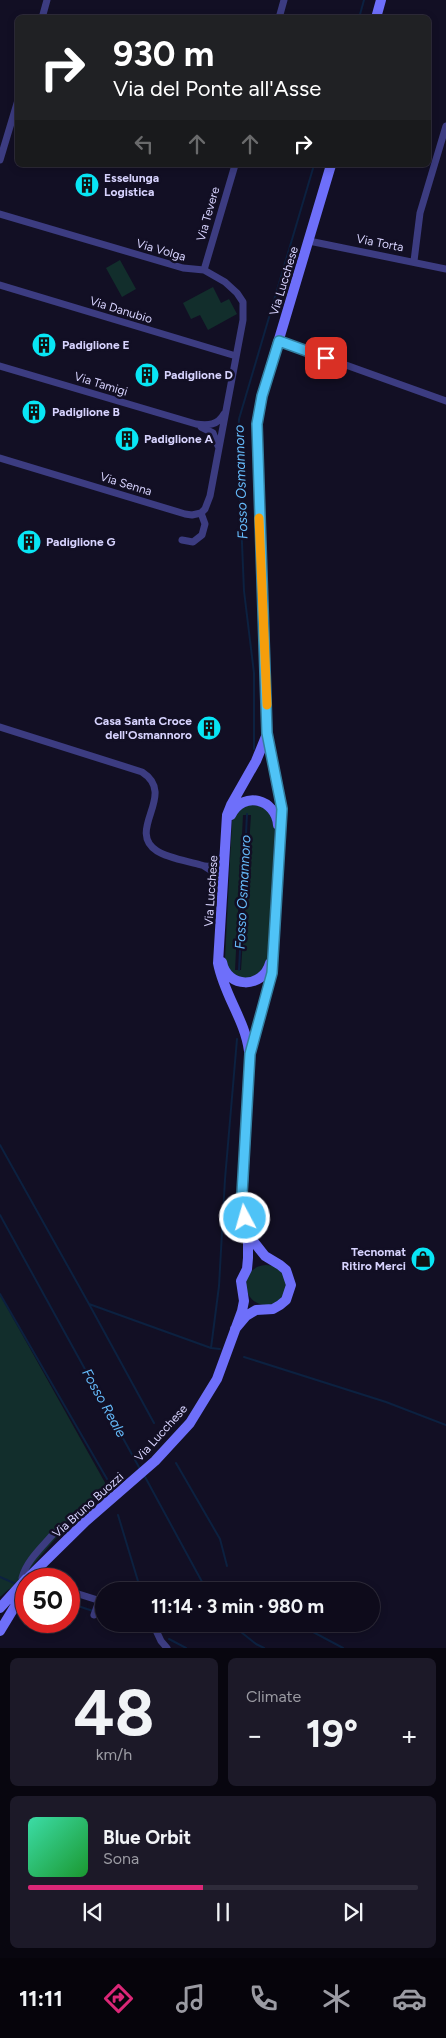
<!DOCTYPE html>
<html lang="en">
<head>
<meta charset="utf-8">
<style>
	body { margin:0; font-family:Figtree,sans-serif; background:#1c1928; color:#f1f3f6; height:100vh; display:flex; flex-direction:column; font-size:19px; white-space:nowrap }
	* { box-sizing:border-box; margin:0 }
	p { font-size:16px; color:#9b9ba3 }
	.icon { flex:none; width:28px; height:28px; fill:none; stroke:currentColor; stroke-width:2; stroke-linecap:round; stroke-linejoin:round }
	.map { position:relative; height:1648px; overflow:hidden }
	.panel { display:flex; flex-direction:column; gap:10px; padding:10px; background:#08060f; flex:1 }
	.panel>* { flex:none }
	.banner { position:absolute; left:15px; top:15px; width:416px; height:152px; border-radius:8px; box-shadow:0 2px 8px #0003,0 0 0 1px #2e2b3a; background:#202124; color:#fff; overflow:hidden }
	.speed { position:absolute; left:15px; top:1568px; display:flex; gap:10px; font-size:25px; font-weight:700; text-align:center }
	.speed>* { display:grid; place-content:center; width:65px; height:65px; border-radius:50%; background:#0e0b1b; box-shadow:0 2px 8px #0003,0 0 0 1px #2e2b3a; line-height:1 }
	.speed .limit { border:8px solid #d22; background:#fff; color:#111 }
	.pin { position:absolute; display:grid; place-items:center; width:42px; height:42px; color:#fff; margin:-21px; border-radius:10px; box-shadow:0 2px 8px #0006 }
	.me { position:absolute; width:55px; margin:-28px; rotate:354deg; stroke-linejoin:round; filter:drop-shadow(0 0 4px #0008) }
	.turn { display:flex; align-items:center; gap:18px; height:105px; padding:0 15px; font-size:22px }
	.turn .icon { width:65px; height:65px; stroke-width:2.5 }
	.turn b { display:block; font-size:35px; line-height:42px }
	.lanes { display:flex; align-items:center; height:48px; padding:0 15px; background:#0003; justify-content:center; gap:25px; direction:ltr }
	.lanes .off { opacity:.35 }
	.big { font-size:38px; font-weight:700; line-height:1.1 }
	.panel .tile { flex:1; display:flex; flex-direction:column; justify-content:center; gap:8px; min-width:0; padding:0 18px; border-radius:8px; background:#1c1928 }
	.panel .dial { align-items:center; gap:0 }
	.dial b { font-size:65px; line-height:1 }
	.song { display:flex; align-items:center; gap:15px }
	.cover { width:60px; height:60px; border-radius:8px; background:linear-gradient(135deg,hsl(160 70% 55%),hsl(130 70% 35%)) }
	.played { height:5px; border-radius:2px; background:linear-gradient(90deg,#db2777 45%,#2e2b3a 45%) }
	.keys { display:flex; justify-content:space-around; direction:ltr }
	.heat { display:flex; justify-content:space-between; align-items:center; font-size:28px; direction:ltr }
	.panel .tiles { flex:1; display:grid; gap:10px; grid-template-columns:1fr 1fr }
	.tile:last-child { grid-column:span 2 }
	.trip { position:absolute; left:95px; top:1582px; width:285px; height:50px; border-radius:25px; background:#0e0b1b; box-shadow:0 2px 8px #0003,0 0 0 1px #2e2b3a; font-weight:700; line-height:50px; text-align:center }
	.tab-bar { display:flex; height:80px; justify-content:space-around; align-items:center; background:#06040b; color:#9b9ba3 }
	.tab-bar .icon { width:35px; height:35px }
	.tab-bar .active { color:#db2777 }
	.tab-bar b { font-size:22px; color:#f1f3f6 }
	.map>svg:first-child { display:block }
	.green { fill:#122e2c; fill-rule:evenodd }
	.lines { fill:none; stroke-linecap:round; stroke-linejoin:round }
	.stream { stroke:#0c2140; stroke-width:2 }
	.street { stroke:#3c3c81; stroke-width:7 }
	.secondary { stroke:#6e6ffa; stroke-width:10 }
	.route-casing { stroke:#337fa1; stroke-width:12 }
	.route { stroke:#4fc3f7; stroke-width:9 }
	.slow { stroke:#f59e0b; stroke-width:9 }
	.labels { text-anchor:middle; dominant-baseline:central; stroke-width:5; stroke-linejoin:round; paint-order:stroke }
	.poi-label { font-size:12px; font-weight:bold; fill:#d7d3fe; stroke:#120f24; text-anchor:start }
	.street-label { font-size:12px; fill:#d7d3fe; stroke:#120f24 }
	.water-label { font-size:14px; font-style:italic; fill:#65bafa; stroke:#120f24 }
</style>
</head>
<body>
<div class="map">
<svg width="446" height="1648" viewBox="0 0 446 1648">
	<rect width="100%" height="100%" fill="#120f24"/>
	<path class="green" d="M120 260 136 289 122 297 106 268Z
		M213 287 221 303 229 299 237 314 208 330 200 315 191 319 183 303Z
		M246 804 266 807 275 823 267 965 263 971 245 980 229 971 225 958 232 821 234 816ZM243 815H251L241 970H235Z
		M246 1285a20 20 0 1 1 40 0a20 20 0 1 1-40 0Z
		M0 1295 108 1488C99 1493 92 1501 84 1509 58 1533 37 1561 14 1588L9 1589 0 1597Z"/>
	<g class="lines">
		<path class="stream" d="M359 18 364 0
			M254 749V673L244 591 238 448 239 419 314 165
			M239 970 247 814
			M0 1145 89 1304
			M0 1215 140 1469
			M0 1294 107 1479
			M211 1348 219 1286 225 1179 237 1039
			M244 1357 386 1402 446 1425
			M154 1423 89 1304 211 1348 220 1349
			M176 1463 220 1539 227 1566
			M144 1475 207 1591
			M118 1515 141 1591
			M0 1577 16 1584
			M69 1603 93 1611
			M97 1612 104 1614
			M231 1624 256 1644 264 1648
			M298 1624 343 1648
			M169 1639 186 1648"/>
		<path class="street" d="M42 18 47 0
			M279 18 284 0
			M0 160 18 100
			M0 214 183 268 204 270 225 282 237 293 243 302V320L210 496 205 509 201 513
			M309 241 446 269
			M414 261 420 213 446 126
			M204 270 235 165
			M0 285 236 356
			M279 341 446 401
			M0 366 196 424C208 426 218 425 224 414
			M201 427 213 433 218 446
			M0 458 185 514 192 515 201 513
			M182 540 193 542 202 535 205 524 201 513
			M0 727 142 772C178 795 125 830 157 851 168 858 187 861 201 865 210 868 219 865 223 856
			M204 866 215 873 223 884
			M25 1584 22 1578C26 1561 43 1546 54 1533
			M69 1591 104 1602
			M94 1615 99 1601
			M153 1624 161 1641 167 1648"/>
		<path class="secondary" d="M376 18 381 0
			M231 815C243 790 276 799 278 825
			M222 962C227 989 263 989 270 963
			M249 1051C245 1020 224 995 218 963L227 815 231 805 256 761 267 734
			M235 1329 246 1316 256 1310 273 1309 280 1305 286 1300 291 1285 286 1270 280 1265 265 1256 250 1237 242 1202 250 1054 272 973 282 809 267 733 257 423 262 396 331 165
			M27 1579 86 1521 155 1461 190 1423 217 1379 242 1311 244 1301 241 1281 247 1269 248 1258V1237
			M0 1608 26 1579
			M0 1631 26 1588"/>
	</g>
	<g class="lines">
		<defs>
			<path id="route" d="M245 1218 242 1194 250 1054 272 973 282 809 267 733 257 424 262 396 279 341 326 358"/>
		</defs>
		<use href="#route" class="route-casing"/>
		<use href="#route" class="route"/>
		<path class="slow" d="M259 518 267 705"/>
	</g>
	<defs>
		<symbol id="building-disc" viewBox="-11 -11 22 22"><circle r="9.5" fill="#08e6f5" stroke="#120f24"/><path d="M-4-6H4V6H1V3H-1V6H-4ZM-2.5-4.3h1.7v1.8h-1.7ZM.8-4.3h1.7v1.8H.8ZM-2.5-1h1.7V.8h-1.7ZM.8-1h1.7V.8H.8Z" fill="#111"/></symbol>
		<symbol id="shop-disc" viewBox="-11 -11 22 22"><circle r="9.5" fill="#08e6f5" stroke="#120f24"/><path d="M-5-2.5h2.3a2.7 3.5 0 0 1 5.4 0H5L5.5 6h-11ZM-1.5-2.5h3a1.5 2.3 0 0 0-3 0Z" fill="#111"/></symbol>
	</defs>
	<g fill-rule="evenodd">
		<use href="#building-disc" x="73" y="171" width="28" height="28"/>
		<use href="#building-disc" x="30" y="331" width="28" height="28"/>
		<use href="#building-disc" x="133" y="361" width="28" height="28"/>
		<use href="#building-disc" x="20" y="398" width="28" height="28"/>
		<use href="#building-disc" x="113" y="425" width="28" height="28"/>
		<use href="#building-disc" x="15" y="528" width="28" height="28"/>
		<use href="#building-disc" x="195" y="714" width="28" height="28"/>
		<use href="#shop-disc" x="409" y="1245" width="28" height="28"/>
	</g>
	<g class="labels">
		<g class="poi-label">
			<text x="104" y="178">Esselunga<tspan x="104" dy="14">Logistica</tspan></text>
			<text x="62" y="345">Padiglione E</text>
			<text x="164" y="375">Padiglione D</text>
			<text x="52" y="412">Padiglione B</text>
			<text x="144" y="439">Padiglione A</text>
			<text x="46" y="542">Padiglione G</text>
			<text x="192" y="721" text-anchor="end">Casa Santa Croce<tspan x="192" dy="14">dell'Osmannoro</tspan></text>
			<text x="406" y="1252" text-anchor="end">Tecnomat<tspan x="406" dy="14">Ritiro Merci</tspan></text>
		</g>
		<g class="street-label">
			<text transform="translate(208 214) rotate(-74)">Via Tevere</text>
			<text transform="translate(380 243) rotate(11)">Via Torta</text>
			<text transform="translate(161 250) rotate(16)">Via Volga</text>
			<text transform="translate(284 281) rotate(-73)">Via Lucchese</text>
			<text transform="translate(121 310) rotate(17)">Via Danubio</text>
			<text transform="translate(101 384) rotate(17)">Via Tamigi</text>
			<text transform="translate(126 484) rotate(17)">Via Senna</text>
			<text transform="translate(211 891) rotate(-86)">Via Lucchese</text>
			<text transform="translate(161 1433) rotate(-48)">Via Lucchese</text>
			<text transform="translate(88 1505) rotate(-42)">Via Bruno Buozzi</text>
		</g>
		<g class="water-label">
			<text transform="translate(241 482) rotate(-92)">Fosso Osmannoro</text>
			<text transform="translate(243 892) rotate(-87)">Fosso Osmannoro</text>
			<text transform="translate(104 1403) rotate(61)">Fosso Reale</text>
		</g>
	</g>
</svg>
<div class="speed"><div class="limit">50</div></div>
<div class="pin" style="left:326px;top:358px;background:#d93025"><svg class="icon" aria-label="arrive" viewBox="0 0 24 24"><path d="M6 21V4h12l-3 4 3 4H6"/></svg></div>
<svg class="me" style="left:245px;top:1218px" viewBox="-20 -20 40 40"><circle r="17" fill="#4fc3f7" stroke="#fff" stroke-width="3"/><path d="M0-11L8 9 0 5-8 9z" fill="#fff"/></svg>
<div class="trip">11:14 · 3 min · 980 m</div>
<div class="banner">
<div class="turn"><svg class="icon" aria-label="right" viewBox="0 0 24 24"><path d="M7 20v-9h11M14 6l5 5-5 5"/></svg><div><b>930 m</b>Via del Ponte all'Asse</div></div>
<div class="lanes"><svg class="icon off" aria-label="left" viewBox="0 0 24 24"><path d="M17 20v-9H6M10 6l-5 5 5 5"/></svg><svg class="icon off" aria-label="ahead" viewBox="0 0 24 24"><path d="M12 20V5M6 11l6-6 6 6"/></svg><svg class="icon off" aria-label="ahead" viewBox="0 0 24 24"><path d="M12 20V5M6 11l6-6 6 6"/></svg><svg class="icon" aria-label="right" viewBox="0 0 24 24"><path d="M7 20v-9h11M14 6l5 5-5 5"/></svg></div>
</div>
</div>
<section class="panel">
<div class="tiles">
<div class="tile dial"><b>48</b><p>km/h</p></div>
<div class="tile"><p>Climate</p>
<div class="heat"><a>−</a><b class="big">19°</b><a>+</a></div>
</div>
<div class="tile">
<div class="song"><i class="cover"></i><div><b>Blue Orbit</b><p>Sona</p></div></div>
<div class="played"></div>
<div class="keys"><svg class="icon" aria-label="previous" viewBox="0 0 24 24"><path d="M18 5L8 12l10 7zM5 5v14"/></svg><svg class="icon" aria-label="pause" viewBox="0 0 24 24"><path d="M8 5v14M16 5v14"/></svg><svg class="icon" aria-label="next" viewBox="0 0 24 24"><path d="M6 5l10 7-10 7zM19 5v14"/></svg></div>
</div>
</div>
</section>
<nav class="tab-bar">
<b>11:11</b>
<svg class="icon active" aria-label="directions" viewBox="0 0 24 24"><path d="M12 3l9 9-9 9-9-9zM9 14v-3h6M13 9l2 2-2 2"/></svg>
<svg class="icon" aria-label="music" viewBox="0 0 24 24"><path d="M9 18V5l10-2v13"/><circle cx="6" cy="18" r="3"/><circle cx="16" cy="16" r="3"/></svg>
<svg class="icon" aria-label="phone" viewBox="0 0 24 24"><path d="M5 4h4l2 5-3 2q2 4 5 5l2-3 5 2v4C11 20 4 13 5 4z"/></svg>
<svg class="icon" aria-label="climate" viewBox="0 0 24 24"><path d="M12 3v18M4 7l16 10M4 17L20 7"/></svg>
<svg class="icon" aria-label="car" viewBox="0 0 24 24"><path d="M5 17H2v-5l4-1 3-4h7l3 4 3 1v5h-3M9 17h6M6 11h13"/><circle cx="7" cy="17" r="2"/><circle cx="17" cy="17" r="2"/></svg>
</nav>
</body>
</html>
